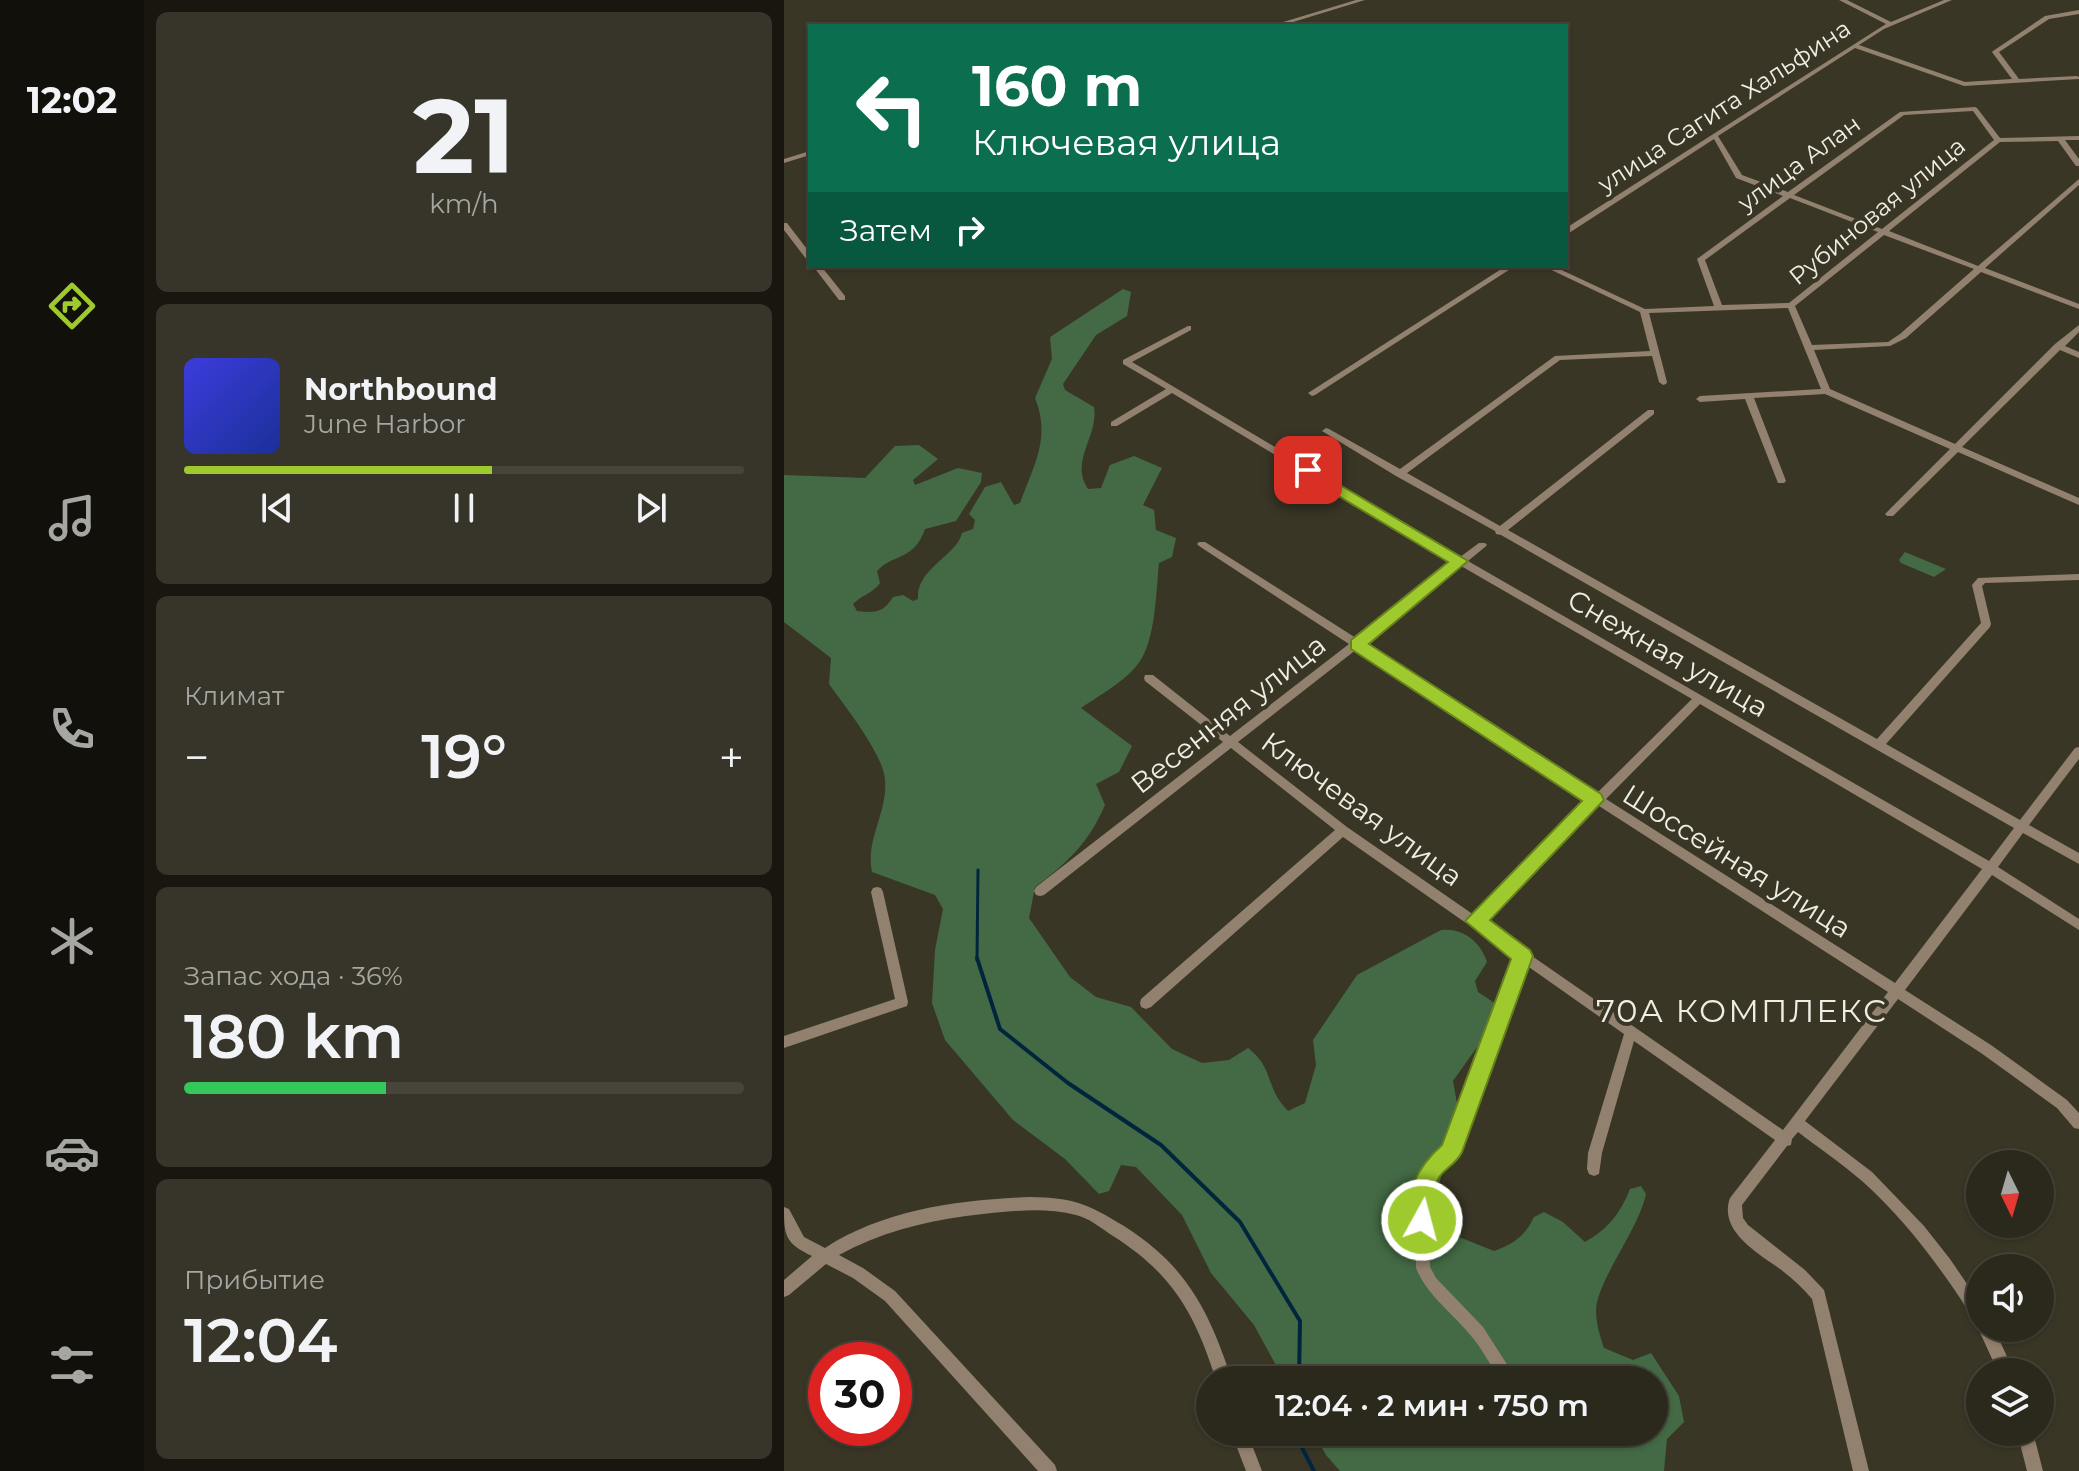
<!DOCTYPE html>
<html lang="ru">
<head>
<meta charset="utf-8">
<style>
	body { margin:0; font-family:Montserrat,sans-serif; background:#373429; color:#f1f3f6; height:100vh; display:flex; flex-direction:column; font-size:30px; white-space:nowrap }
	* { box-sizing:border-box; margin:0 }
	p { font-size:26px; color:#a6a6a3 }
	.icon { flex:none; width:44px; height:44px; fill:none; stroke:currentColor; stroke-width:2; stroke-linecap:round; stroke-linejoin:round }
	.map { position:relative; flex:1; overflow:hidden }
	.sheet { display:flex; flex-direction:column; gap:12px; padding:12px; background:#18160f; width:640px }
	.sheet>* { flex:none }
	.top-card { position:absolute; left:24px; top:24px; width:760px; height:244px; border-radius:0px; box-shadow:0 2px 6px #0004,0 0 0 2px #47443b; background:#0b6e4f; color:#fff; overflow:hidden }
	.needle { width:52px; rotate:175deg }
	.fabs { position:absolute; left:1182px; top:1150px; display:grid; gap:16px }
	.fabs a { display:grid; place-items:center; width:88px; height:88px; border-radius:50%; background:#2b281c; box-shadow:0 2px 6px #0004,0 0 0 2px #47443b; font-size:40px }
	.speed { position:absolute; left:24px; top:1342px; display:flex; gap:16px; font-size:40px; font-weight:700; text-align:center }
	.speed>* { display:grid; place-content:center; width:104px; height:104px; border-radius:50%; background:#2b281c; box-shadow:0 2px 6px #0004,0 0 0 2px #47443b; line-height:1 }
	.speed .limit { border:12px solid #d22; background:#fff; color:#111 }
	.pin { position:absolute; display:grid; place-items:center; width:68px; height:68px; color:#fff; margin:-34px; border-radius:16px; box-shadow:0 4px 12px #0006 }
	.me { position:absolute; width:88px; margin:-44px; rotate:7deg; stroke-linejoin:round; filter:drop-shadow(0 0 6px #0008) }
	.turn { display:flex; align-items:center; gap:28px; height:168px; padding:0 32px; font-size:36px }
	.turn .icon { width:104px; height:104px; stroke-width:2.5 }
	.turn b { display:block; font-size:56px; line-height:68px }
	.then { display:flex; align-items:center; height:76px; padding:0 32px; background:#0003; gap:16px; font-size:30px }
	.big { font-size:60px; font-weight:600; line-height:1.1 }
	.sheet .widget { flex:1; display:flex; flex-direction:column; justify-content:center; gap:12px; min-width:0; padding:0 28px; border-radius:12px; background:#373429 }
	.sheet .dial { align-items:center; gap:0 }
	.dial b { font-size:104px; line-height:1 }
	.song { display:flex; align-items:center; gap:24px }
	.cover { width:96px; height:96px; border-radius:12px; background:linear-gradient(135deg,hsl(240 70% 55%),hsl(230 70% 35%)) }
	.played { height:8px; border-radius:4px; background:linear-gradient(90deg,#9eca2e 55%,#47443b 55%) }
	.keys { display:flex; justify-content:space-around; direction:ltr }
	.heat { display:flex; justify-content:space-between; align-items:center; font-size:44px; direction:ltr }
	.charge { height:12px; border-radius:6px; background:linear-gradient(90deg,#34c759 36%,#47443b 0) }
	.trip { position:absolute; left:412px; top:1366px; width:472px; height:80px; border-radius:40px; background:#2b281c; box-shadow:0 2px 6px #0004,0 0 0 2px #47443b; font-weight:600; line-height:80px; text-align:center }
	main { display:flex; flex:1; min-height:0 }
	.dock { display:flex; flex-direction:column; width:144px; justify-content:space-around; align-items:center; background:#11100b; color:#a6a6a3 }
	.dock .icon { width:56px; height:56px }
	.dock .selected { color:#9eca2e }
	.dock b { font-size:36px; color:#f1f3f6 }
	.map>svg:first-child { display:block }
	.green { fill:#436a44 }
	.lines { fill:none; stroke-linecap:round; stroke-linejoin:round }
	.stream-far1 { stroke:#00263d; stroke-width:3 }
	.stream { stroke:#00263d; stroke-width:4 }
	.minor { fill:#93816f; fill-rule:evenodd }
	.route { fill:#9eca2e; stroke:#67831e; stroke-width:2 }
	.labels { text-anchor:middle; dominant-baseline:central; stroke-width:8; stroke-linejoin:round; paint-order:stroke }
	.far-street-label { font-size:24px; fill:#f0eee4; stroke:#393626 }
	.street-label { font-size:28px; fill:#f0eee4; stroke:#393626 }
	.quarter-label { font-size:32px; letter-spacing:2px; fill:#f0eee4; stroke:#393626 }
</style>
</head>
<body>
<main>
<nav class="dock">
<b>12:02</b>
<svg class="icon selected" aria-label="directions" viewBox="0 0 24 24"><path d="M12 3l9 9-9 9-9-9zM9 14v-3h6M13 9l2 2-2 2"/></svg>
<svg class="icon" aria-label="music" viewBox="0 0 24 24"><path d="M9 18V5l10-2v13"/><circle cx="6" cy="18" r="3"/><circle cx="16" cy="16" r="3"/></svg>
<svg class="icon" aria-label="phone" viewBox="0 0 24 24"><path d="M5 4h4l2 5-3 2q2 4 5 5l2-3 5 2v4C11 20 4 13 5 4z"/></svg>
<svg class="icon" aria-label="climate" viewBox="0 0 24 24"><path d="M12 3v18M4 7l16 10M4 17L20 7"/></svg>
<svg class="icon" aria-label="car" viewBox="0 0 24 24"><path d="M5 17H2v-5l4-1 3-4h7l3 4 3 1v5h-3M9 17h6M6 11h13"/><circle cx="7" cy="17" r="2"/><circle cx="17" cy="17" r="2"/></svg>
<svg class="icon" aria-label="filters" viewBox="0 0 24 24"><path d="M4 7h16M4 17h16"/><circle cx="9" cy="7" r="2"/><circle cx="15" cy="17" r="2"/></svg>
</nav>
<section class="sheet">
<div class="widget dial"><b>21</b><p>km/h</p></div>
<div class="widget">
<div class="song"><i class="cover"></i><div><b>Northbound</b><p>June Harbor</p></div></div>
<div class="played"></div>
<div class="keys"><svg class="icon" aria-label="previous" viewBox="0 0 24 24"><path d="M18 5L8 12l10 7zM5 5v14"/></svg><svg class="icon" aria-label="pause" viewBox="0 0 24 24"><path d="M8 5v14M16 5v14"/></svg><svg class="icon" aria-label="next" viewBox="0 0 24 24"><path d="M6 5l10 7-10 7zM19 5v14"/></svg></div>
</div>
<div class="widget"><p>Климат</p>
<div class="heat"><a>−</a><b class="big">19°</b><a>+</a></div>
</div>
<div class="widget"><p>Запас хода · 36%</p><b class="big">180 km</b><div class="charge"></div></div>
<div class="widget"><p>Прибытие</p><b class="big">12:04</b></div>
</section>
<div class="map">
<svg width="1295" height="1471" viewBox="0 0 1295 1471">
	<rect width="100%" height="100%" fill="#393626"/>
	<path class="green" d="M339 289 347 292 343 316 312 335 279 384 281 390 310 407C315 436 285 461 304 489L317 488 326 465 350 456 378 468 359 505 370 510 372 530 392 538 388 557 375 563C372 591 372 630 359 656 348 678 317 694 297 708L348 746 335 772 312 784 321 805C304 844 284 862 251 887L245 918 286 977 312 997 347 1007 388 1049 418 1063 445 1060 464 1048C491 1069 480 1086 504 1111L521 1103 532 1065 529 1040 573 975 657 930C679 928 696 941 703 962L691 981 694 992 712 1004 708 1026 669 1081 674 1109 654 1189 664 1201 662 1223 665 1233 710 1251C730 1244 741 1236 750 1217L760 1212 779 1222 801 1242C824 1229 836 1214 846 1189L857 1186 862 1194C855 1229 813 1281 812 1310 812 1323 816 1336 820 1348L849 1360 867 1353 895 1396 900 1422 883 1439 880 1471H556L542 1455 529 1432H870V1380H500L470 1325 427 1273 398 1215 352 1167 337 1165 325 1191 315 1194 281 1159 229 1120 161 1040 148 1003 151 950 159 909 151 895 88 872C81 840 104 812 101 780 100 755 60 705 45 684L47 658 0 622V475L81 478 111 446 135 445 154 459 129 480 131 485 174 468 198 473 197 482 172 521 141 529C130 561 110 553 93 571L96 583C89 593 78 595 69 604L73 611C91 613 99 613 109 597L119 595 129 601 134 599C132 568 173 556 178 533L189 529 191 520 185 514 201 487 217 482 230 505 236 503C250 465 267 438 251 398L268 359 266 337Z
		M1121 552 1162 569 1150 577 1117 563 1115 560Z"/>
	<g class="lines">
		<path class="stream-far1" d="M193 960 194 870"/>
		<path class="stream" d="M193 958 216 1029 284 1083 377 1145 456 1222 516 1321 515 1380
			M514 1432V1440L530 1471"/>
		<path class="minor" d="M572 0H581L496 26H486Z
			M1055 0H1063L1107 22 1160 0H1168L1100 29 1075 45 1181 82 1228 79 1208 52 1209 51 1261 16 1295 10V14L1265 19 1215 52 1235 79 1293 76 1295 77V79L1180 86 1071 48 934 136 958 175 1004 192 1116 112 1191 107 1193 108 1216 138 1295 136V140H1281L1295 159V166H1292L1274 141 1216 142 1105 231 1194 266 1295 179V185L1201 268 1295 304V309L1197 272 1122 338 1106 346 1030 350 1046 389 1171 444 1271 344 1295 325V332L1281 346 1295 352V358L1276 350 1178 447 1295 498V505L1174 452 1109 516H1103L1101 514 1166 449 1041 394 970 398 1002 481 1000 483H994L961 399 916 402 912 399 916 396 1037 389 1004 308 865 313 883 382 882 384 879 385 875 382 868 356 776 360 623 473 716 526 864 410H870V414L724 530 1093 739 1197 623 1188 585 1194 578 1295 574V580L1201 583 1198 586 1207 624 1206 627 1102 744 1236 820 1291 748 1295 747V759L1245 825 1295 853V864L1239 833 1214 867 1295 919V930L1208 875 1121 990 1207 1045 1283 1100 1295 1113V1129L1290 1128 1273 1108 1197 1053 1114 999 1021 1121 1088 1172 1140 1226 1166 1259 1196 1303V1323L1191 1321C1159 1271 1123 1221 1078 1181 1057 1163 1035 1148 1014 1132L1008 1139 1007 1145 1003 1146 958 1205 959 1218 964 1225 1021 1270 1040 1290 1085 1471H1069L1028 1299C1019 1288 1008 1278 996 1269 974 1253 934 1231 946 1198L991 1140 850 1041 818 1153 815 1174 810 1176 805 1174 803 1169 804 1153 840 1034 742 965 674 1152 672 1157 651 1174 645 1192 646 1267 652 1278 699 1327 733 1380H716C707 1366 699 1350 688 1337 669 1313 644 1297 632 1268L631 1192 641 1165 662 1148 732 958 559 837 367 1007 362 1009 357 1007 356 1003 357 999 551 830 447 748 260 895 256 896 252 895 250 891 252 887 439 742 361 681 360 678 361 675H369L446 736 565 644 415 546 413 544 415 542H421L572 638 670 562 388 393 333 426H327V422L382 389 339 364V360L404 326H407V330L348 362 676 557 695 543H701L703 545 701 547 684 561 1205 861 1230 828 717 535 712 534 711 531 612 476 538 431 542 428 545 429 616 469 771 356 866 351 856 312 759 266H769L861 309 930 306 913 259 999 196 952 178 930 139 785 233H782V228L1102 24ZM1189 111 1210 140 1098 229 1010 195 1120 115ZM1006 198 1094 232 1005 303 938 305 921 260ZM1100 235 1190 269 1116 334 1104 342 1028 345 1011 306ZM677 566 908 699 813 793 580 643ZM573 649 806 800 690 915 563 827 454 742ZM916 704 1198 869 1111 983 822 799ZM815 806 1104 992 999 1130 699 922Z
			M26 151V155L0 163V159Z
			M0 223H3L26 253V260H23L0 230Z
			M29 266H37L61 296V300H55Z
			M722 266H731L531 395 528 396 524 393Z
			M93 887 97 888 99 892 124 1002 123 1006 0 1048V1036L111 999 87 892 89 888Z
			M246 1197C290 1198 302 1203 340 1226 403 1266 425 1311 448 1380H432C411 1314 389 1274 329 1236 317 1228 305 1218 292 1215 257 1206 217 1212 182 1216 138 1222 95 1233 55 1255L79 1268 111 1291 271 1465 273 1471H254L101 1301 69 1278 42 1264 5 1295 0 1297V1280L28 1256C1 1243 0 1236 0 1207L5 1209 20 1237 41 1248C101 1209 176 1200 246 1197Z
			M1196 1324V1328H1210L1230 1372H1214L1194 1328Z
			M447 1432H463L478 1471H462Z
			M1233 1432H1249L1259 1471H1243Z"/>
	</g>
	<path class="route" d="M524 466 684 561 585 644 817 794 820 800 706 920 746 950 749 956 678 1152C673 1163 663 1167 656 1176 645 1191 653 1212 646 1228L638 1231 629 1228C616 1197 635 1165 658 1145L727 959 681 921 798 801 567 649V640L664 562 518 474 516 470Z"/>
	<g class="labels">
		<g class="far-street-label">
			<text transform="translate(940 106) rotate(-33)">улица Сагита Хальфина</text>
			<text transform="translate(1015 163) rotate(-36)">улица Алан</text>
			<text transform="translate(1093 211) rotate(-39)">Рубиновая улица</text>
		</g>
		<g class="street-label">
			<text transform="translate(884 653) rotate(30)">Снежная улица</text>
			<text transform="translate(444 714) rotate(-38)">Весенняя улица</text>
			<text transform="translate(578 809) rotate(36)">Ключевая улица</text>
			<text transform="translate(953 861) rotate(32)">Шоссейная улица</text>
		</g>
		<g class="quarter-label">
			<text x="958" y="1010">70А КОМПЛЕКС</text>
		</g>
	</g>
</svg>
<div class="fabs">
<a><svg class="needle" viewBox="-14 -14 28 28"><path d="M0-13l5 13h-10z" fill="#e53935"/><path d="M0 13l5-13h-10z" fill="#a6a6a3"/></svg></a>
<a><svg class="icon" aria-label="sound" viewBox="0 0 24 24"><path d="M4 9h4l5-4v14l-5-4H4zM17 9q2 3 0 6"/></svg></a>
<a><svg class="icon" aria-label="layers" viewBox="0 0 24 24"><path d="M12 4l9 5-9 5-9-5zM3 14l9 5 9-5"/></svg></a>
</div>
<div class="speed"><div class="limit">30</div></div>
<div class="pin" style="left:524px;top:470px;background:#d93025"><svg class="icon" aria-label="arrive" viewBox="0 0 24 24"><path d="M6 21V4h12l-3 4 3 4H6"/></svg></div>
<svg class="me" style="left:638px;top:1220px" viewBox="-20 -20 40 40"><circle r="17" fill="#9eca2e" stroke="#fff" stroke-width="3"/><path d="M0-11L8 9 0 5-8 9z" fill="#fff"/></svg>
<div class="trip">12:04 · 2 мин · 750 m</div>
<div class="top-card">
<div class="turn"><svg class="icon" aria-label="left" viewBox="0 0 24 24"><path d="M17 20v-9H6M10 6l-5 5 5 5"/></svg><div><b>160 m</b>Ключевая улица</div></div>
<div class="then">Затем<svg class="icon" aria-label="right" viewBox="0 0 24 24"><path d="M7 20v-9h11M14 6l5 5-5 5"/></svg></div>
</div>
</div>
</main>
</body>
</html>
